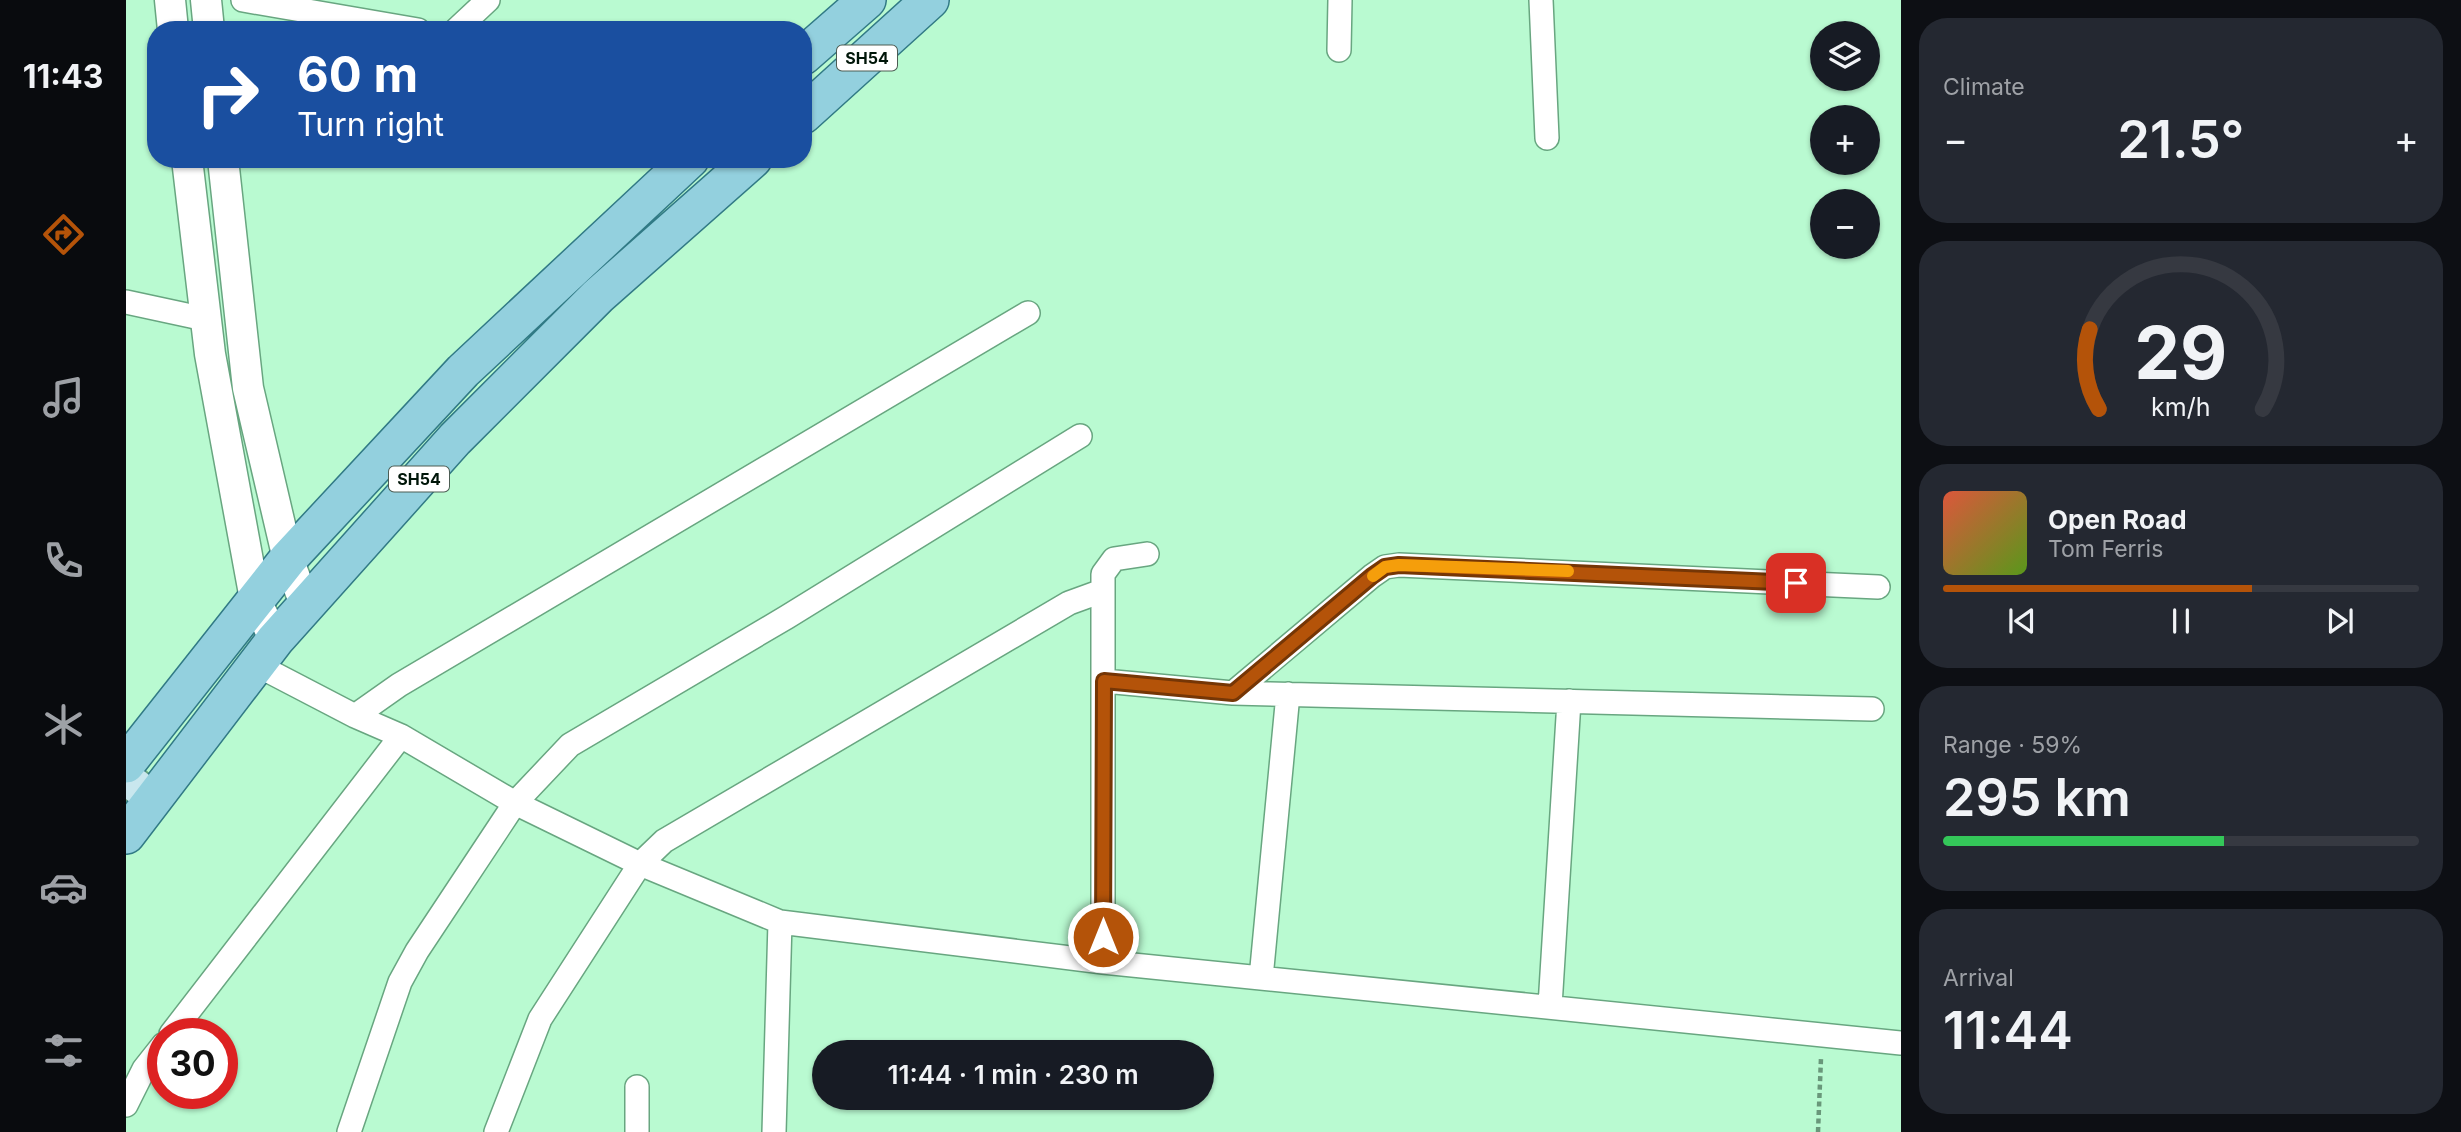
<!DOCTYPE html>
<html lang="en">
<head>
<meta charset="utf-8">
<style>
	body { margin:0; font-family:Inter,sans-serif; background:#242831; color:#f1f3f6; height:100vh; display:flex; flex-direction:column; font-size:26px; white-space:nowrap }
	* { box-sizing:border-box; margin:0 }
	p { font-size:23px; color:#9ea1a6 }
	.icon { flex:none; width:38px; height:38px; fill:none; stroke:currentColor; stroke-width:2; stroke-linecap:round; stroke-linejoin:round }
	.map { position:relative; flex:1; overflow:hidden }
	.details { display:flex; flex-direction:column; gap:18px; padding:18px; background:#0d0f14; width:560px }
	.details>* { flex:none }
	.hud { position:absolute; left:21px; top:21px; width:665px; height:147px; border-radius:28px; box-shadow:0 2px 5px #0004; background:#1a4fa0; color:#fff; overflow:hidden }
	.tools { position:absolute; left:1684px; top:21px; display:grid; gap:14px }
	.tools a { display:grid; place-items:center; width:70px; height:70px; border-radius:50%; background:#171b24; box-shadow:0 2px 5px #0004; font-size:35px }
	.speed { position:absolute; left:21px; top:1018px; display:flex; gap:14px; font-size:35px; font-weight:700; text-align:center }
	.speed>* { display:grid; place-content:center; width:91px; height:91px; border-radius:50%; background:#171b24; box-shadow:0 2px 5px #0004; line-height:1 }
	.speed .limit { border:10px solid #d22; background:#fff; color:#111 }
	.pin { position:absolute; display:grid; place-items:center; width:60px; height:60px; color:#fff; margin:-30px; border-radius:14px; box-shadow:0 4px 10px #0006 }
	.me { position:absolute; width:77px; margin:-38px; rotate:0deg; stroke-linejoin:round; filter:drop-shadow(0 0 5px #0008) }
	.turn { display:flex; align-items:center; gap:24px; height:147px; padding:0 35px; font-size:32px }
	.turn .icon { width:91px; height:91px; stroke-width:2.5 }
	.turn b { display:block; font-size:49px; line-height:60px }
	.big { font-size:52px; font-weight:600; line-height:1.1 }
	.details .widget { flex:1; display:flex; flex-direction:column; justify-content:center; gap:10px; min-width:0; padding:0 24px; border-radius:28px; background:#242831 }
	.details .dial { align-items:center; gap:0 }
	.dial svg { height:182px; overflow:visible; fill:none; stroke:#363941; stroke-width:7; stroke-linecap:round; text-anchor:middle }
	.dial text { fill:#f1f3f6; stroke:none }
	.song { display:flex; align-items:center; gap:21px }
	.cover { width:84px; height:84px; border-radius:10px; background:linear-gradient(135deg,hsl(10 70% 55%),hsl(90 70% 35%)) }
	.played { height:7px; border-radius:4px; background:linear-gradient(90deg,#b45309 65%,#363941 65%) }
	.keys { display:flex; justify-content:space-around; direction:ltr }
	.heat { display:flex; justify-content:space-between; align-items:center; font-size:38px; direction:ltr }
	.charge { height:10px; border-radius:5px; background:linear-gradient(90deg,#34c759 59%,#363941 0) }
	.trip { position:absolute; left:686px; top:1040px; width:402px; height:70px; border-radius:35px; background:#171b24; box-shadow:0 2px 5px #0004; font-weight:600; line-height:70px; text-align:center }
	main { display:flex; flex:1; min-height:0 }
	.menu { display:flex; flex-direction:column; width:126px; justify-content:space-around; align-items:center; background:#090b0e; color:#9ea1a6 }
	.menu .icon { width:49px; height:49px }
	.menu .active { color:#b45309 }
	.menu b { font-size:32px; color:#f1f3f6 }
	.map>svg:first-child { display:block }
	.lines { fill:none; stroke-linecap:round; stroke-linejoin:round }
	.minor-casing { stroke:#68a680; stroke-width:26 }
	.tertiary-casing { stroke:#68a680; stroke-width:33 }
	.secondary-casing { stroke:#68a680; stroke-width:37 }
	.primary-casing { stroke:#317a85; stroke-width:40 }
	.path { stroke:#69977a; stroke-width:4.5; stroke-dasharray:5 3.5; stroke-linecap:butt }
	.minor { stroke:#fff; stroke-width:23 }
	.tertiary { stroke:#fff; stroke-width:30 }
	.secondary { stroke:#c9e7ee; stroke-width:33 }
	.primary { stroke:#93d0de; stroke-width:37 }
	.route-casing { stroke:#753606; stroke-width:18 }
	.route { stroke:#b45309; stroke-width:12 }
	.slow { stroke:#f59e0b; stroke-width:12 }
	.labels { text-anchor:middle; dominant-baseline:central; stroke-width:7; stroke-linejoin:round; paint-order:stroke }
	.shield { fill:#fff; stroke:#4c5c53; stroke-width:2 }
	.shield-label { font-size:16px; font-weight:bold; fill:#001609 }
</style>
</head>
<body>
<main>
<nav class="menu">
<b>11:43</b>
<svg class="icon active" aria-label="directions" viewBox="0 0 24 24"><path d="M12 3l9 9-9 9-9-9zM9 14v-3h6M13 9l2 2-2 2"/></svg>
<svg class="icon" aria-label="music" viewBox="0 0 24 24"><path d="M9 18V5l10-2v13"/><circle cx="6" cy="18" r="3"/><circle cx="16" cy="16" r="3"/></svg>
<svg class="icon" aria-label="phone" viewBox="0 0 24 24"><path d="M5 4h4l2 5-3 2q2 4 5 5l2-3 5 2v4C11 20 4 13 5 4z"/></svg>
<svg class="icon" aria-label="climate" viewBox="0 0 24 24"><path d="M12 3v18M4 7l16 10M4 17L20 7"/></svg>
<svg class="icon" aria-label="car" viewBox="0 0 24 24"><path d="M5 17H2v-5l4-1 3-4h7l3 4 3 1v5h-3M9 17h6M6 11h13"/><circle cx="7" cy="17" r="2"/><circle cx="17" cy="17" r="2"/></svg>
<svg class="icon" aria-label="filters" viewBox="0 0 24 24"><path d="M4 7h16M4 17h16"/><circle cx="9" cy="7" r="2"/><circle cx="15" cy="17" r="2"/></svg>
</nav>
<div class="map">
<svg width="1775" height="1132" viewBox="0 0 1775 1132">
	<rect width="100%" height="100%" fill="#b9fad1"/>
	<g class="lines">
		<defs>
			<path id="minor" d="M117 0 292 30
				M1415 0 1421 138
				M330 30 362 0
				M1213 50 1214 0
				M0 302 79 319
				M131 665 229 716 275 736 389 803 514 864 654 922 977 962 1775 1043
				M978 681 1107 693 1746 709
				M1107 693 1246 576 1259 567 1273 565 1752 587
				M229 716 273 685 902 313
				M977 962V574L988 559 1021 554
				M1135 978 1162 694
				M1424 1006 1443 701
				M45 1034 275 736
				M511 1087V1132
				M0 1105 18 1069 37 1045
				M223 1132 274 982 291 951 389 803 444 745 661 617 954 436
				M370 1132 414 1019 514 864 538 841 943 603 976 591
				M648 1132 654 922"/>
			<path id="tertiary" d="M44 0 47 30
				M80 0 83 30
				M61 159 84 354 129 599 149 640
				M97 159 122 388 162 559 179 604"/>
			<path id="secondary" d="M0 778 28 800"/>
			<path id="primary" d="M677 56 741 0
				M677 115 804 0
				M0 764 162 559 337 371 564 159
				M0 835 149 640 329 439 472 296 627 159"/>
		</defs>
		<use href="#minor" class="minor-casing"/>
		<use href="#tertiary" class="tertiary-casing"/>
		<use href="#secondary" class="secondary-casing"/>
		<use href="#primary" class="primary-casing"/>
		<path class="path" d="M1692 1132 1695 1058"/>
		<use href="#minor" class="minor"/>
		<use href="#tertiary" class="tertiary"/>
		<use href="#secondary" class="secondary"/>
		<use href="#primary" class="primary"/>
	</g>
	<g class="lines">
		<defs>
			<path id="route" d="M977 937 978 681 1107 693 1246 576 1259 567 1273 565 1670 583"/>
		</defs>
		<use href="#route" class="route-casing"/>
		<use href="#route" class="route"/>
		<path class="slow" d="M1247 576 1259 567 1273 565 1442 571"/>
	</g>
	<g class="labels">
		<g class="shield">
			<rect x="711" y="45.5" width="60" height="25" rx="5"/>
			<rect x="263" y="466.5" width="60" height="25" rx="5"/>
		</g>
		<g class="shield-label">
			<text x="741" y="58">SH54</text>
			<text x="293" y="479">SH54</text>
		</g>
	</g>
</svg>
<div class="tools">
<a><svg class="icon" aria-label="layers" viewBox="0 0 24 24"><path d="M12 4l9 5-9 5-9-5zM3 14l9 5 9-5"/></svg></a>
<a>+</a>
<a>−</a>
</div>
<div class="speed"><div class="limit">30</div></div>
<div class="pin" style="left:1670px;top:583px;background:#d93025"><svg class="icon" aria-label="arrive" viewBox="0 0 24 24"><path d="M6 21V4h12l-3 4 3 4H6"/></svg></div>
<svg class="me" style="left:977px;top:937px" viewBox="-20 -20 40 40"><circle r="17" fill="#b45309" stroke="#fff" stroke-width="3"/><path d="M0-11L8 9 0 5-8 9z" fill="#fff"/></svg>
<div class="trip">11:44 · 1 min · 230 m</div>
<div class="hud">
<div class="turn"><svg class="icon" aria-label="right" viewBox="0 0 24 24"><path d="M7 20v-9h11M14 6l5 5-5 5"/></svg><div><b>60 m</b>Turn right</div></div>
</div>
</div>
<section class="details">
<div class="widget"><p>Climate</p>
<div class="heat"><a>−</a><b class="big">21.5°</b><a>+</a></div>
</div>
<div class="widget dial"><svg viewBox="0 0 100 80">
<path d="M14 69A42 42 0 1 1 86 69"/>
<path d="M14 69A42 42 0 0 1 10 34" stroke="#b45309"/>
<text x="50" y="56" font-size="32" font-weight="700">29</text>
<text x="50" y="72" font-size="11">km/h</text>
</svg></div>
<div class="widget">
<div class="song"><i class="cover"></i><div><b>Open Road</b><p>Tom Ferris</p></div></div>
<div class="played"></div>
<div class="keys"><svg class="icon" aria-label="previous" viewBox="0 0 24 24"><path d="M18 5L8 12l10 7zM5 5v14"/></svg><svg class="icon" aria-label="pause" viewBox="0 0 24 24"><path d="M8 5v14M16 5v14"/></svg><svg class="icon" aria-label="next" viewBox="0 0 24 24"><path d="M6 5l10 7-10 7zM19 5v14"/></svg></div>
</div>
<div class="widget"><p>Range · 59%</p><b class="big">295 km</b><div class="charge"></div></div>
<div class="widget"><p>Arrival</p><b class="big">11:44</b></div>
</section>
</main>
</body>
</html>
